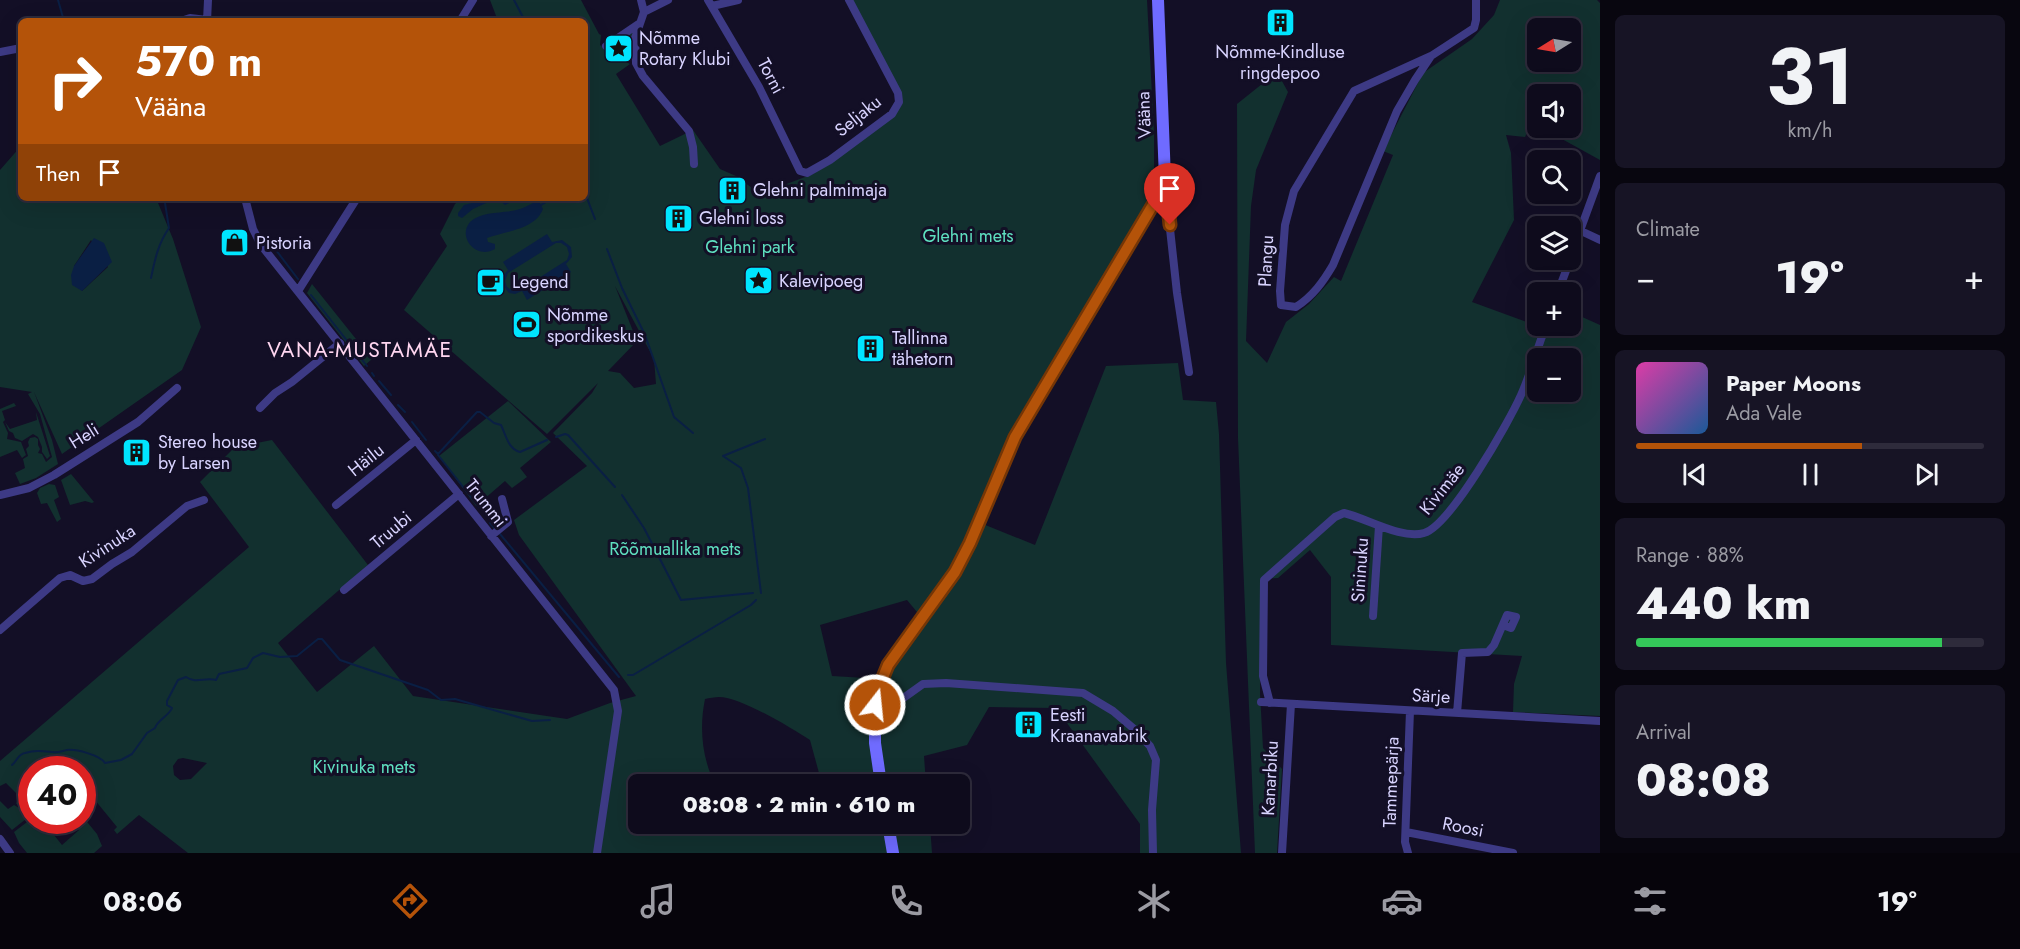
<!DOCTYPE html>
<html lang="en">
<head>
<meta charset="utf-8">
<style>
	body { margin:0; font-family:Jost,sans-serif; background:#171425; color:#f1f3f6; height:100vh; display:flex; flex-direction:column; font-size:22px; white-space:nowrap }
	* { box-sizing:border-box; margin:0 }
	p { font-size:20px; color:#9b9ba3 }
	.icon { flex:none; width:33px; height:33px; fill:none; stroke:currentColor; stroke-width:2; stroke-linecap:round; stroke-linejoin:round }
	.map { position:relative; flex:1; overflow:hidden }
	.sheet { display:flex; flex-direction:column; gap:15px; padding:15px; background:#08060f; width:420px }
	.sheet>* { flex:none }
	.hud { position:absolute; left:18px; top:18px; width:570px; height:183px; border-radius:9px; box-shadow:0 6px 24px #0002,0 0 0 2px #2e2b3b; background:#b45309; color:#fff; overflow:hidden }
	.needle { width:39px; rotate:259deg }
	.fabs { position:absolute; left:1527px; top:18px; display:grid; gap:12px }
	.fabs a { display:grid; place-items:center; width:54px; height:54px; border-radius:9px; background:#0e0b1c; box-shadow:0 6px 24px #0002,0 0 0 2px #2e2b3b; font-size:30px }
	.speed { position:absolute; left:18px; top:756px; display:flex; gap:12px; font-size:30px; font-weight:700; text-align:center }
	.speed>* { display:grid; place-content:center; width:78px; height:78px; border-radius:50%; background:#0e0b1c; box-shadow:0 6px 24px #0002,0 0 0 2px #2e2b3b; line-height:1 }
	.speed .limit { border:9px solid #d22; background:#fff; color:#111 }
	.pin { position:absolute; display:grid; place-items:center; width:51px; height:51px; color:#fff; margin:-62px -26px; border-radius:50% 50% 50% 0; rotate:-45deg; box-shadow:0 0 6px #0007 }
	.pin .icon { rotate:45deg }
	.me { position:absolute; width:66px; margin:-33px; rotate:16deg; stroke-linejoin:round; filter:drop-shadow(0 0 4px #0008) }
	.turn { display:flex; align-items:center; gap:21px; height:126px; padding:0 18px; font-size:27px }
	.turn .icon { width:78px; height:78px; stroke-width:2.5 }
	.turn b { display:block; font-size:42px; line-height:51px }
	.then { display:flex; align-items:center; height:57px; padding:0 18px; background:#0003; gap:12px; font-size:22px }
	.big { font-size:45px; font-weight:800; line-height:1.1 }
	.sheet .tile { flex:1; display:flex; flex-direction:column; justify-content:center; gap:9px; min-width:0; padding:0 21px; border-radius:9px; background:#171425 }
	.sheet .dial { align-items:center; gap:0 }
	.dial b { font-size:78px; line-height:1 }
	.song { display:flex; align-items:center; gap:18px }
	.cover { width:72px; height:72px; border-radius:9px; background:linear-gradient(135deg,hsl(320 70% 55%),hsl(210 70% 35%)) }
	.played { height:6px; border-radius:3px; background:linear-gradient(90deg,#b45309 65%,#2e2b3b 65%) }
	.keys { display:flex; justify-content:space-around; direction:ltr }
	.heat { display:flex; justify-content:space-between; align-items:center; font-size:33px; direction:ltr }
	.charge { height:9px; border-radius:4px; background:linear-gradient(90deg,#34c759 88%,#2e2b3b 0) }
	.trip { position:absolute; left:628px; top:774px; width:342px; height:60px; border-radius:9px; background:#0e0b1c; box-shadow:0 6px 24px #0002,0 0 0 2px #2e2b3b; font-weight:800; line-height:60px; text-align:center }
	.menu { display:flex; height:96px; justify-content:space-around; align-items:center; background:#06040b; color:#9b9ba3 }
	.menu .icon { width:42px; height:42px }
	.menu .selected { color:#b45309 }
	.menu b { font-size:27px; color:#f1f3f6 }
	main { display:flex; flex:1; min-height:0 }
	.map>svg:first-child { display:block }
	.green { fill:#12302f; fill-rule:evenodd }
	.water { fill:#0a1f44; fill-rule:evenodd }
	.lines { fill:none; stroke-linecap:round; stroke-linejoin:round }
	.stream { stroke:#0a1f44; stroke-width:2 }
	.street { stroke:#3d3a85; stroke-width:8 }
	.secondary { stroke:#6f6bff; stroke-width:12 }
	.route-casing { stroke:#753606; stroke-width:15 }
	.route { stroke:#b45309; stroke-width:10 }
	.labels { text-anchor:middle; dominant-baseline:central; stroke-width:6; stroke-linejoin:round; paint-order:stroke }
	.poi-label { font-size:18px; fill:#d9d4ff; stroke:#130f26; text-anchor:start }
	.street-label { font-size:18px; fill:#d9d4ff; stroke:#130f26 }
	.park-label { font-size:18px; fill:#5fe0c0; stroke:#130f26 }
	.quarter-label { font-size:21px; letter-spacing:1.5px; fill:#ffd6f0; stroke:#130f26 }
</style>
</head>
<body>
<main>
<div class="map">
<svg width="1600" height="853" viewBox="0 0 1600 853">
	<rect width="100%" height="100%" fill="#130f26"/>
	<path class="green" d="M490 0H581L599 34 601 35 600 45 612 56 630 64 616 74 660 146 693 130 720 169 736 176 760 194 813 174 892 114 899 102 849 0H1147L1154 133V203L1015 437 978 522 1035 545 1106 366 1178 363 1183 400 1216 402 1219 434 1226 663 1241 853H1140V824L1056 708 989 707 967 745 924 756 926 784H822L810 740C791 728 741 697 719 697 715 697 709 698 705 699 699 728 702 758 715 784H639V824H930L932 853H188L139 815 117 834 114 830 117 827 90 794 86 797 83 796 82 770H32L31 788 24 794 31 803V807L16 804 19 796 6 783 0 786V761L249 547 200 482 235 447 272 440 368 565 278 643 317 692 374 646 413 696 567 719 610 703 636 696 519 535 514 520 587 466 553 433 592 393 598 383 547 434 404 310 447 246 440 234 455 204 461 198H585V21H498ZM615 286 654 359 656 384 634 388 620 373 608 371 637 341ZM907 600 922 618 882 679 832 676 820 625ZM183 758 207 763 191 779 180 780 174 775 173 766 178 759Z
		M1500 0H1597L1600 3V160L1542 128H1570V94H1538L1537 125 1532 122 1525 137 1506 135 1511 153 1514 220 1472 302 1551 331 1553 326H1570L1571 312 1600 325V716L1513 712 1514 684 1522 656 1331 645V577L1310 550 1278 578 1260 579V693L1263 748 1282 769 1277 853H1255L1238 438 1237 104 1277 72 1288 92 1256 170 1251 206 1246 341 1267 363 1286 322 1309 304 1334 277 1341 281 1393 155 1383 151 1423 73 1472 39 1494 15ZM1538 28H1570V62H1538ZM1538 358H1570V392H1538Z
		M633 29V59L632 60 611 50 610 46Z
		M21 146V198H156L173 239 201 327 182 370 62 454 34 392 52 440 58 464 36 478 20 484 15 473 25 468 23 459 28 456 26 449 29 446 28 442 30 438 35 437 38 439V445L40 449 38 453 42 454 46 462 52 457 40 414 28 394 32 392 0 387V170ZM91 240 108 267 82 291 74 266Z
		M312 284 372 359 364 366 307 293Z
		M508 401 551 442 520 468 527 477 512 488 505 481 476 506 439 456Z
		M14 403 16 406 2 411 5 420 3 422 8 433 7 439 21 442 26 455 22 458 17 450 0 457V409Z
		M36 412 50 456 47 459 42 452V447L38 437 33 434 22 441 15 438 13 433 9 431 5 422 10 429 37 420Z
		M71 474 94 502 92 503 85 501 70 505 61 480Z
		M49 484 55 485 59 497 54 500 61 519 57 522 47 503 41 504 37 493 40 488Z
		M0 801 8 809 14 805 21 809H31V815L12 830 0 817Z
		M83 817 97 834 102 846 94 853H27L19 843 14 832 31 819 32 820 41 821 47 826 54 824 50 830 62 845 79 830 72 821 82 820Z"/>
	<path class="water" d="M477 198H519L505 205 498 199H495L473 209 462 218 458 216V213L464 205 472 203Z
		M538 201 540 203 543 209C535 230 505 231 487 238L488 242 495 244V249C476 260 457 237 470 222 482 210 505 214 520 209 526 207 532 203 538 201Z
		M547 234 552 242 562 240 571 247 572 257 566 264 571 272 527 300 522 291 515 294 509 293 502 284 503 276 508 270 503 262ZM556 243H561L567 247 569 254 567 260 520 290 513 291 507 287 505 281 508 273Z
		M94 238 104 243 112 262 82 291 72 285 71 275 74 266Z"/>
	<g class="lines">
		<path class="stream" d="M58 0 64 21
			M514 0 525 21
			M585 193 595 219
			M541 205 546 202
			M266 237 298 279
			M607 249 622 288 645 335 674 417 693 433
			M151 278C155 259 158 244 169 228L165 203 161 198
			M311 295 367 366
			M372 373 374 376
			M379 381 391 395
			M398 405 405 412
			M412 422 426 440
			M556 437 565 434 568 435 615 487
			M435 451 438 454 477 412H480L494 423 501 425C506 435 508 449 520 452L547 440
			M438 455 479 507
			M622 495 644 528 681 600 753 593
			M490 523 495 529
			M500 534 619 677
			M761 593 748 488 741 468 723 456 765 439
			M628 675H633L751 605 756 600
			M12 765C17 761 18 754 25 753 36 750 42 751 53 752 57 753 62 751 67 750 76 749 100 755 105 763L121 760 132 754 147 733 155 728C157 720 169 716 172 708L167 705V701L178 680 186 677C196 684 205 677 216 680L219 674 247 668 253 658 263 653 280 657 297 656 318 639H322L340 660 428 690 441 700 455 699 532 721 550 720"/>
		<path class="street" d="M641 0 644 12 635 38 636 63 643 76 689 131 693 147 694 164
			M708 0 759 87 800 171 807 173 830 160 892 114 899 102 898 93 849 0
			M712 6 738 0
			M644 12 668 0
			M181 21 190 18 207 20
			M207 21 208 0
			M460 21 473 0
			M606 46 640 23
			M0 52 21 48
			M1431 56 1354 91 1294 191 1285 225 1280 291 1281 305 1296 307C1313 296 1323 282 1333 265L1397 111 1415 80 1431 56 1474 28 1476 20V0
			M1165 183 1177 293 1189 372
			M245 198 253 229 261 245 614 690 618 711 597 853
			M1581 231 1600 240
			M1570 258 1600 176
			M298 291 357 198
			M1558 292 1570 260
			M260 408 275 393 292 382 340 343
			M0 495 29 488 54 475 138 422 177 388
			M336 505 416 440
			M491 536 508 522 502 499
			M344 590 459 494
			M1373 616 1379 526
			M0 630 60 578 70 575 83 581 92 579 112 564 132 552 187 506 204 500
			M1261 702 1600 721
			M1270 703 1263 676 1264 580 1335 517 1344 513C1366 518 1402 540 1424 533 1450 526 1509 422 1521 395 1531 373 1537 348 1546 326
			M875 705 902 699 923 684 946 683 1083 693 1113 711 1133 728 1150 746 1156 760 1152 810 1153 853
			M1457 713 1462 653 1488 652 1494 645 1507 615 1516 617 1511 628 1503 625
			M1406 832 1513 853
			M0 839 10 853
			M1282 853 1291 704
			M1408 853 1405 842 1410 711"/>
		<path class="secondary" d="M881 784 875 743V705L877 692 887 665 955 572 970 543 1015 437 1154 203 1165 179 1158 0
			M888 824 893 853"/>
	</g>
	<g class="lines">
		<defs>
			<path id="route" d="M875 705 877 692 888 665 955 572 970 543 1015 437 1154 203 1165 179 1170 225"/>
		</defs>
		<use href="#route" class="route-casing"/>
		<use href="#route" class="route"/>
	</g>
	<defs>
		<symbol id="building-square" viewBox="-11 -11 22 22"><rect x="-9" y="-9" width="18" height="18" rx="4" fill="#00e5ff" stroke="#130f26"/><path d="M-4-6H4V6H1V3H-1V6H-4ZM-2.5-4.3h1.7v1.8h-1.7ZM.8-4.3h1.7v1.8H.8ZM-2.5-1h1.7V.8h-1.7ZM.8-1h1.7V.8H.8Z" fill="#111"/></symbol>
		<symbol id="sight-square" viewBox="-11 -11 22 22"><rect x="-9" y="-9" width="18" height="18" rx="4" fill="#00e5ff" stroke="#130f26"/><path d="M0-6L1.8-2.2L6-1.7L2.9 1.2L3.7 5.4L0 3.3L-3.7 5.4L-2.9 1.2L-6-1.7L-1.8-2.2Z" fill="#111"/></symbol>
		<symbol id="shop-square" viewBox="-11 -11 22 22"><rect x="-9" y="-9" width="18" height="18" rx="4" fill="#00e5ff" stroke="#130f26"/><path d="M-5-2.5h2.3a2.7 3.5 0 0 1 5.4 0H5L5.5 6h-11ZM-1.5-2.5h3a1.5 2.3 0 0 0-3 0Z" fill="#111"/></symbol>
		<symbol id="cafe-square" viewBox="-11 -11 22 22"><rect x="-9" y="-9" width="18" height="18" rx="4" fill="#00e5ff" stroke="#130f26"/><path d="M-5.5-4.5H6V0H3Q3 3.5 0 3.5H-2.5Q-5.5 3.5-5.5 0ZM3-3.2v2h1.7v-2ZM-6 4.5H4V6H-6Z" fill="#111"/></symbol>
		<symbol id="stadium-square" viewBox="-11 -11 22 22"><rect x="-9" y="-9" width="18" height="18" rx="4" fill="#00e5ff" stroke="#130f26"/><path d="M0-5a6.5 5 0 1 0 0 10a6.5 5 0 1 0 0-10ZM-3.5-1.8h7v3.6h-7Z" fill="#111"/></symbol>
	</defs>
	<g fill-rule="evenodd">
		<use href="#building-square" x="1264" y="6" width="33" height="33"/>
		<use href="#sight-square" x="602" y="32" width="33" height="33"/>
		<use href="#building-square" x="716" y="174" width="33" height="33"/>
		<use href="#building-square" x="662" y="202" width="33" height="33"/>
		<use href="#shop-square" x="218" y="226" width="33" height="33"/>
		<use href="#sight-square" x="742" y="264" width="33" height="33"/>
		<use href="#cafe-square" x="474" y="266" width="33" height="33"/>
		<use href="#stadium-square" x="510" y="308" width="33" height="33"/>
		<use href="#building-square" x="854" y="332" width="33" height="33"/>
		<use href="#building-square" x="120" y="436" width="33" height="33"/>
		<use href="#building-square" x="1012" y="708" width="33" height="33"/>
	</g>
	<g class="labels">
		<g class="poi-label">
			<text x="639" y="38">Nõmme<tspan x="639" dy="21">Rotary Klubi</tspan></text>
			<text x="1280" y="52" text-anchor="middle">Nõmme-Kindluse<tspan x="1280" dy="21">ringdepoo</tspan></text>
			<text x="753" y="190">Glehni palmimaja</text>
			<text x="699" y="218">Glehni loss</text>
			<text x="256" y="243">Pistoria</text>
			<text x="779" y="281">Kalevipoeg</text>
			<text x="512" y="282">Legend</text>
			<text x="547" y="315">Nõmme<tspan x="547" dy="21">spordikeskus</tspan></text>
			<text x="892" y="338">Tallinna<tspan x="892" dy="21">tähetorn</tspan></text>
			<text x="158" y="442">Stereo house<tspan x="158" dy="21">by Larsen</tspan></text>
			<text x="1050" y="715">Eesti<tspan x="1050" dy="21">Kraanavabrik</tspan></text>
		</g>
		<g class="street-label">
			<text transform="translate(771 76) rotate(62)">Torni</text>
			<text transform="translate(1144 115) rotate(-92)">Vääna</text>
			<text transform="translate(858 116) rotate(-39)">Seljaku</text>
			<text transform="translate(1266 261) rotate(-87)">Plangu</text>
			<text transform="translate(84 436) rotate(-32)">Heli</text>
			<text transform="translate(366 460) rotate(-39)">Häilu</text>
			<text transform="translate(1442 489) rotate(-51)">Kivimäe</text>
			<text transform="translate(486 503) rotate(52)">Trummi</text>
			<text transform="translate(391 530) rotate(-40)">Truubi</text>
			<text transform="translate(107 546) rotate(-33)">Kivinuka</text>
			<text transform="translate(1360 570) rotate(-86)">Sininuku</text>
			<text transform="translate(1431 696) rotate(3)">Särje</text>
			<text transform="translate(1270 778) rotate(-87)">Kanarbiku</text>
			<text transform="translate(1391 782) rotate(-88)">Tammepärja</text>
			<text transform="translate(1463 827) rotate(11)">Roosi</text>
		</g>
		<g class="park-label">
			<text x="968" y="236">Glehni mets</text>
			<text x="750" y="247">Glehni park</text>
			<text x="675" y="549">Rõõmuallika mets</text>
			<text x="364" y="767">Kivinuka mets</text>
		</g>
		<g class="quarter-label">
			<text x="360" y="350">VANA-MUSTAMÄE</text>
		</g>
	</g>
</svg>
<div class="fabs">
<a><svg class="needle" viewBox="-14 -14 28 28"><path d="M0-13l5 13h-10z" fill="#e53935"/><path d="M0 13l5-13h-10z" fill="#9b9ba3"/></svg></a>
<a><svg class="icon" aria-label="sound" viewBox="0 0 24 24"><path d="M4 9h4l5-4v14l-5-4H4zM17 9q2 3 0 6"/></svg></a>
<a><svg class="icon" aria-label="search" viewBox="0 0 24 24"><circle cx="10" cy="10" r="6"/><path d="M15 15l6 6"/></svg></a>
<a><svg class="icon" aria-label="layers" viewBox="0 0 24 24"><path d="M12 4l9 5-9 5-9-5zM3 14l9 5 9-5"/></svg></a>
<a>+</a>
<a>−</a>
</div>
<div class="speed"><div class="limit">40</div></div>
<div class="pin" style="left:1170px;top:225px;background:#d93025"><svg class="icon" aria-label="arrive" viewBox="0 0 24 24"><path d="M6 21V4h12l-3 4 3 4H6"/></svg></div>
<svg class="me" style="left:875px;top:705px" viewBox="-20 -20 40 40"><circle r="17" fill="#b45309" stroke="#fff" stroke-width="3"/><path d="M0-11L8 9 0 5-8 9z" fill="#fff"/></svg>
<div class="trip">08:08 · 2 min · 610 m</div>
<div class="hud">
<div class="turn"><svg class="icon" aria-label="right" viewBox="0 0 24 24"><path d="M7 20v-9h11M14 6l5 5-5 5"/></svg><div><b>570 m</b>Vääna</div></div>
<div class="then">Then<svg class="icon" aria-label="arrive" viewBox="0 0 24 24"><path d="M6 21V4h12l-3 4 3 4H6"/></svg></div>
</div>
</div>
<section class="sheet">
<div class="tile dial"><b>31</b><p>km/h</p></div>
<div class="tile"><p>Climate</p>
<div class="heat"><a>−</a><b class="big">19°</b><a>+</a></div>
</div>
<div class="tile">
<div class="song"><i class="cover"></i><div><b>Paper Moons</b><p>Ada Vale</p></div></div>
<div class="played"></div>
<div class="keys"><svg class="icon" aria-label="previous" viewBox="0 0 24 24"><path d="M18 5L8 12l10 7zM5 5v14"/></svg><svg class="icon" aria-label="pause" viewBox="0 0 24 24"><path d="M8 5v14M16 5v14"/></svg><svg class="icon" aria-label="next" viewBox="0 0 24 24"><path d="M6 5l10 7-10 7zM19 5v14"/></svg></div>
</div>
<div class="tile"><p>Range · 88%</p><b class="big">440 km</b><div class="charge"></div></div>
<div class="tile"><p>Arrival</p><b class="big">08:08</b></div>
</section>
</main>
<nav class="menu">
<b>08:06</b>
<svg class="icon selected" aria-label="directions" viewBox="0 0 24 24"><path d="M12 3l9 9-9 9-9-9zM9 14v-3h6M13 9l2 2-2 2"/></svg>
<svg class="icon" aria-label="music" viewBox="0 0 24 24"><path d="M9 18V5l10-2v13"/><circle cx="6" cy="18" r="3"/><circle cx="16" cy="16" r="3"/></svg>
<svg class="icon" aria-label="phone" viewBox="0 0 24 24"><path d="M5 4h4l2 5-3 2q2 4 5 5l2-3 5 2v4C11 20 4 13 5 4z"/></svg>
<svg class="icon" aria-label="climate" viewBox="0 0 24 24"><path d="M12 3v18M4 7l16 10M4 17L20 7"/></svg>
<svg class="icon" aria-label="car" viewBox="0 0 24 24"><path d="M5 17H2v-5l4-1 3-4h7l3 4 3 1v5h-3M9 17h6M6 11h13"/><circle cx="7" cy="17" r="2"/><circle cx="17" cy="17" r="2"/></svg>
<svg class="icon" aria-label="filters" viewBox="0 0 24 24"><path d="M4 7h16M4 17h16"/><circle cx="9" cy="7" r="2"/><circle cx="15" cy="17" r="2"/></svg>
<b>19°</b>
</nav>
</body>
</html>
